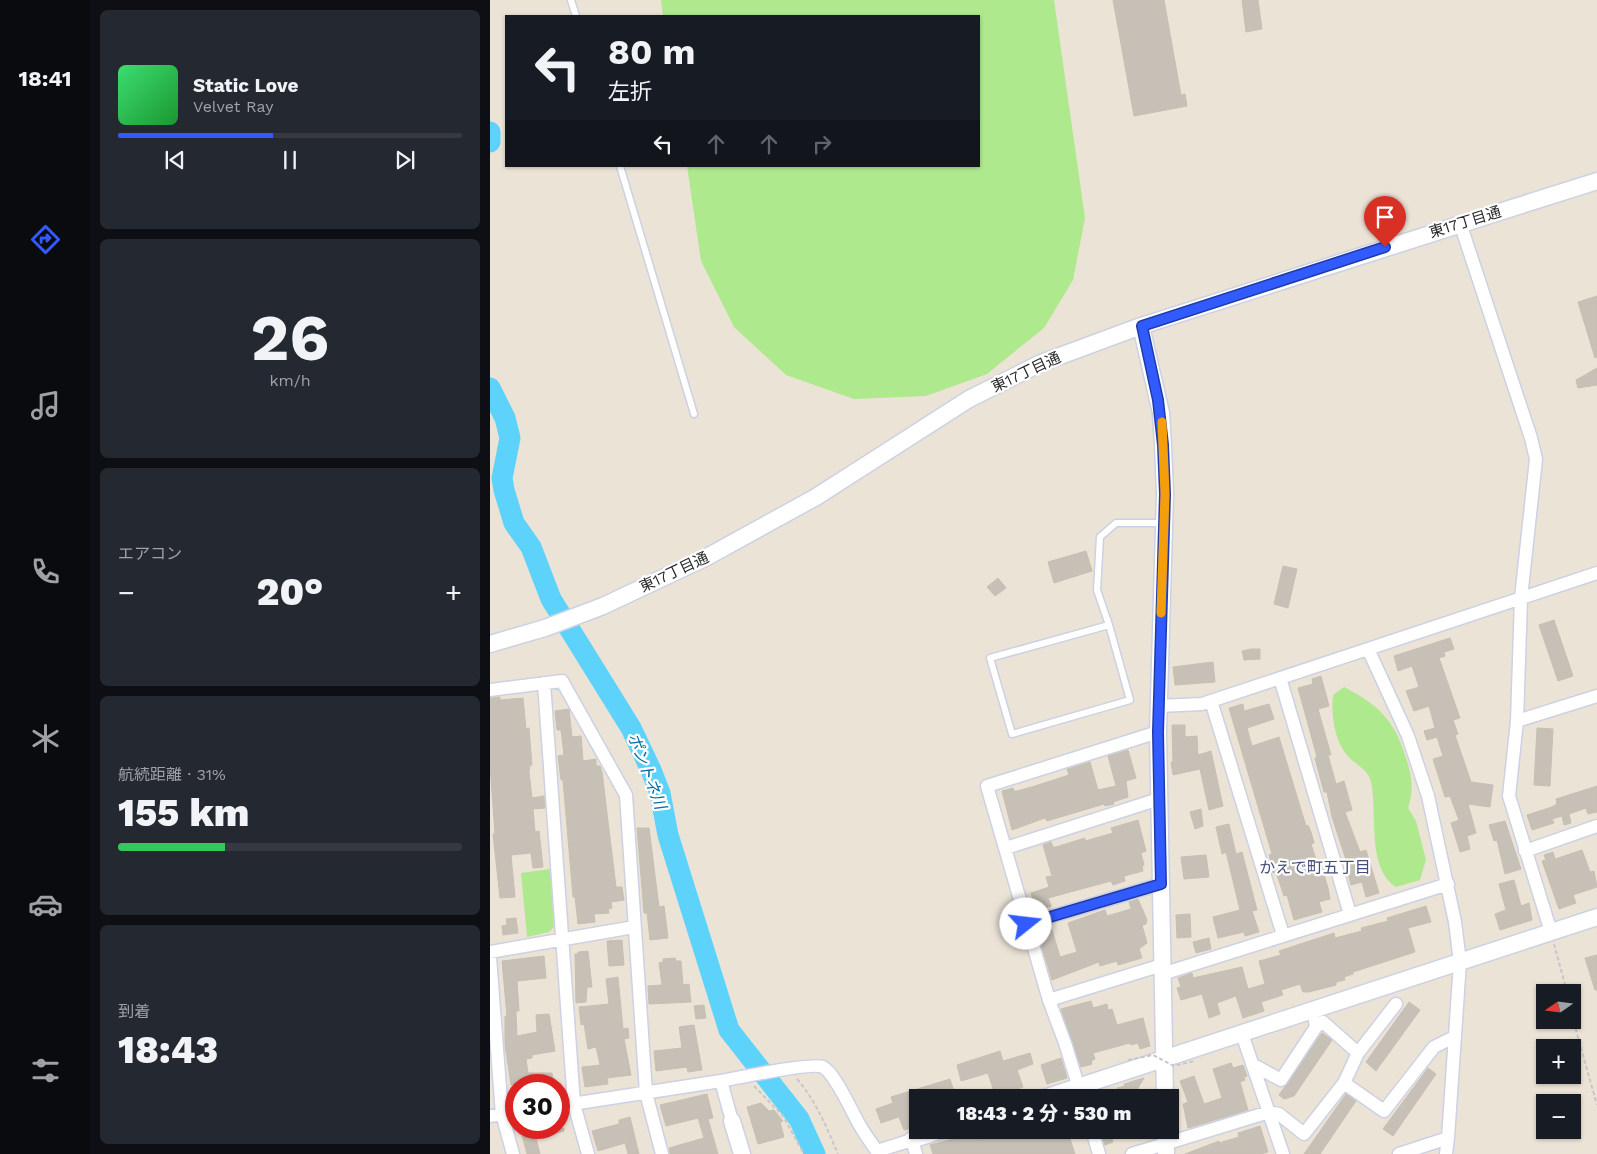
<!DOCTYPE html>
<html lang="ja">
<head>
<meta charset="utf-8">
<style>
	body { margin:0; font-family:"Work Sans","Noto Sans JP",sans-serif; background:#242831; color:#f1f3f6; height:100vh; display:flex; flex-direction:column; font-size:19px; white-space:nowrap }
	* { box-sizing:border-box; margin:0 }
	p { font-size:16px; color:#9ea1a6 }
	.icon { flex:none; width:28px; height:28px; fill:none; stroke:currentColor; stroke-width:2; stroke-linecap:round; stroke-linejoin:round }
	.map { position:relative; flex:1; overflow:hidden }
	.sheet { display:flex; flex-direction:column; gap:10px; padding:10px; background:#0d0f14; width:400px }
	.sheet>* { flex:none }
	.top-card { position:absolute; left:15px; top:15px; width:475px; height:152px; border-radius:0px; box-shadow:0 1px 4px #0004; background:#171b24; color:#f1f3f6; overflow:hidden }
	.needle { width:32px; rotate:256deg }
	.fabs { position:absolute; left:1046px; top:984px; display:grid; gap:10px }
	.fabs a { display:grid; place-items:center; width:45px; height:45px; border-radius:0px; background:#171b24; box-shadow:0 1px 4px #0004; font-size:25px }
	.speed { position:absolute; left:15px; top:1074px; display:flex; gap:10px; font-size:25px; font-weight:700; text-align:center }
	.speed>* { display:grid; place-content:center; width:65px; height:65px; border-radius:50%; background:#171b24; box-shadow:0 1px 4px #0004; line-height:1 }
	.speed .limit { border:8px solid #d22; background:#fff; color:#111 }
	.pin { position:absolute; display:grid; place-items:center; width:42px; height:42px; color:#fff; margin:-51px -21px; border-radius:50% 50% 50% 0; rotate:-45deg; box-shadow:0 0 5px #0007 }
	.pin .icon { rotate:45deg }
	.me { position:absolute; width:55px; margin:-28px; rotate:74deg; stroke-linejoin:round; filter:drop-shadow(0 0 4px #0008) }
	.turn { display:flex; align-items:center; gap:18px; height:105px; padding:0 20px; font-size:22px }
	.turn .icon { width:65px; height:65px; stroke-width:2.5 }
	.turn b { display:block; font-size:35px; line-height:42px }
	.lanes { display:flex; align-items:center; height:48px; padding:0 20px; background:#0003; justify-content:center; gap:25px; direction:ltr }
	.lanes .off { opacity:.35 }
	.big { font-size:38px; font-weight:800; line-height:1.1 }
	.sheet .tile { flex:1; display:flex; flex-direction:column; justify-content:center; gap:8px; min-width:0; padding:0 18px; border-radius:8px; background:#242831 }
	.sheet .dial { align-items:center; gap:0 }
	.dial b { font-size:65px; line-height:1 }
	.song { display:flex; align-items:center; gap:15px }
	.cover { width:60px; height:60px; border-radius:8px; background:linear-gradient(135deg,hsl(140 70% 55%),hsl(130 70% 35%)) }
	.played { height:5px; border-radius:2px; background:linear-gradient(90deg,#315bff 45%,#363941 45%) }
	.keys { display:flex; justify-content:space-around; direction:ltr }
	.heat { display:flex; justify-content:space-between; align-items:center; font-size:28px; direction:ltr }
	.charge { height:8px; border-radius:4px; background:linear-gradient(90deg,#34c759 31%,#363941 0) }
	.trip { position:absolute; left:419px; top:1089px; width:270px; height:50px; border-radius:0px; background:#171b24; box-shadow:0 1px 4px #0004; font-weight:800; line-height:50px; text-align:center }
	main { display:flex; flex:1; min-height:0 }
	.tabs { display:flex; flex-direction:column; width:90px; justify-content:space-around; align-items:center; background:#090b0e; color:#9ea1a6 }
	.tabs .icon { width:35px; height:35px }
	.tabs .selected { color:#315bff }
	.tabs b { font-size:22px; color:#f1f3f6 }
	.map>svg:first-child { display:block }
	.green { fill:#aee98d }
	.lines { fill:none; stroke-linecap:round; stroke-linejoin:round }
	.river { stroke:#5dd3fb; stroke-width:21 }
	.building { fill:#c7c0b7; stroke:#c7bfb1 }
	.service-casing { stroke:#ccd1e3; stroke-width:9 }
	.minor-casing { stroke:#ccd1e3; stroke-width:15 }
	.tertiary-casing { stroke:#ccd1e3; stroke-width:19 }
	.path { stroke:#c7c7c7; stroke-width:2; stroke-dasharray:4 2.5; stroke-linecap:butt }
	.service { stroke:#fff; stroke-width:6 }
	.minor { stroke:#fff; stroke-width:12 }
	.tertiary { stroke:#fff; stroke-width:16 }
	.path-bridge { stroke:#c7c7c7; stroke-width:2; stroke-dasharray:4 2.5; stroke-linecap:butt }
	.route-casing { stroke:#203ba6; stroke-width:12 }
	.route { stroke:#315bff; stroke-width:9 }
	.slow { stroke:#f59e0b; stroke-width:9 }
	.labels { text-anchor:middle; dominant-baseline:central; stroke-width:4.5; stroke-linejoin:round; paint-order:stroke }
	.street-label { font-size:15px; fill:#282828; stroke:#fff }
	.water-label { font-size:16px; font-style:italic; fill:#006ea3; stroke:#fff }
	.neighbourhood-label { font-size:16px; fill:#444f7c; stroke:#fff }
</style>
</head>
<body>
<main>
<nav class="tabs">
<b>18:41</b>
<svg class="icon selected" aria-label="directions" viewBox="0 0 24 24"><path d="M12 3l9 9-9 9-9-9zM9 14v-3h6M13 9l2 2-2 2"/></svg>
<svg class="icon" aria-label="music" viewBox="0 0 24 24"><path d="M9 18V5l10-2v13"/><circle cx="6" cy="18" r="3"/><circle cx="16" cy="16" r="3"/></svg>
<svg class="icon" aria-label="phone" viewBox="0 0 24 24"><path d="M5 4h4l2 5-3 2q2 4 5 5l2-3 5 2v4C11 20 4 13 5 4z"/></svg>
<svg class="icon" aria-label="climate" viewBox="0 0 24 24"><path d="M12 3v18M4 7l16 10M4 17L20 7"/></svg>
<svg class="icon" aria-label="car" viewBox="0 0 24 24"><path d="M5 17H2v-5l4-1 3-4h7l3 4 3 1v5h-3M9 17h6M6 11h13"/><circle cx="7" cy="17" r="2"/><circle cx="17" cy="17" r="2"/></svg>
<svg class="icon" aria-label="filters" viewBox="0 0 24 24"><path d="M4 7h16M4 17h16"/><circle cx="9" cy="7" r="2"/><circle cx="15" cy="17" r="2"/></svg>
</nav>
<section class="sheet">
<div class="tile">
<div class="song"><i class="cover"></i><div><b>Static Love</b><p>Velvet Ray</p></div></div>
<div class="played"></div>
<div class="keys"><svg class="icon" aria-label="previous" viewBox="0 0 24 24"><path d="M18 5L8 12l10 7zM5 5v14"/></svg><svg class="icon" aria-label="pause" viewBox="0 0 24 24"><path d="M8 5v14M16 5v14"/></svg><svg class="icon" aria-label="next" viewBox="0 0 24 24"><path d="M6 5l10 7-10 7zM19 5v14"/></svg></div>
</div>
<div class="tile dial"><b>26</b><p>km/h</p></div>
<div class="tile"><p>エアコン</p>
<div class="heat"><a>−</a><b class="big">20°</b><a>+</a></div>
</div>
<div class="tile"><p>航続距離 · 31%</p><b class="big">155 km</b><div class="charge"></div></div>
<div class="tile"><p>到着</p><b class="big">18:43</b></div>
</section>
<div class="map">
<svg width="1107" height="1154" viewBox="0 0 1107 1154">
	<rect width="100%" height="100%" fill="#ece3d7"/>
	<path class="green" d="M171 0H564L595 218 583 280 554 328 497 374 436 396 364 399 296 375 244 327 211 261 197 166H489V16H173Z
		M854 687C889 705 905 721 916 758 922 776 924 790 918 808L926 821 936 860 930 880 906 887C876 867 888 814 881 782 878 768 863 764 856 754 844 739 841 713 843 695Z
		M60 869 64 927 59 932 37 937 31 873Z"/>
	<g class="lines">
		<path class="river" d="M0 132V142
			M0 388 15 418 20 438 12 478 14 490 24 523 41 547 61 599 141 728 161 770 170 793 178 835 239 1030 309 1119 325 1154"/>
	</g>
	<path class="building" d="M623 0H674L691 95 695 94 697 106 644 116Z
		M752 0H768L772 29 756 32Z
		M1107 296V357L1105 358 1088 302Z
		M1107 368V385L1088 388 1086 380Z
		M596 551 602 571 564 583 558 562Z
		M793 566 807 569 798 608 784 604Z
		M508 578 516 588 505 596 497 587Z
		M1064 620 1083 676 1068 681 1049 625Z
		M960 638 964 649 954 652 955 656 949 658 970 718 963 720 968 734 965 735 981 782 1003 785 1000 807 978 804 986 833 977 836 980 849 970 852 961 823 969 820 960 796 955 797 943 759 953 756 947 737 937 740 934 731 945 728 939 706 924 711 916 691 929 687 922 666 908 671 904 656Z
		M761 649H770V659L754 660 752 651Z
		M723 662 725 682 685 685 683 667Z
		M831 676 839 706 828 709 841 755H838L846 784 854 781 862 810 855 812 870 852 876 850 889 893 876 897 872 882 861 885 857 870 859 869 842 817 837 792H834L825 758 827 757 808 688 823 684 822 679Z
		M10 697V700L33 698 36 729 39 728 42 765H40L39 772 42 798 54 796 55 808 43 809 45 832 49 831 53 867 43 868 41 853 21 855 25 897 10 898 3 834H5L0 765V698Z
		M753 704 754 711 779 704 784 719 757 728 762 746 789 737 816 826 818 825 821 832 824 843 821 844 827 862 830 861 838 888 840 899 829 902 832 912 804 920 797 895 794 896 786 872 783 873 779 862H781L779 855 782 854 739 708Z
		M79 709 82 737 91 736 93 761 106 759V766H110L112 772 126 887H132L134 900 121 902 122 908 118 909 119 913 104 914 105 922 88 924 85 897H83L73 780H71L68 756 74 755 71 730H67L65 711Z
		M682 725H695V737L707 736 708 755 721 751 733 806 719 810 710 769 683 775 681 762H683Z
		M1047 728 1063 729 1060 786 1044 785Z
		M638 750 646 778 636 781 638 797 623 802 624 804 615 806 614 804 557 821 555 818 522 830 512 791 523 788 524 791H527L545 786 579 775 577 769 600 762 608 790 626 786 618 756Z
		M1107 786V812L1098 814 1096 808 1079 814 1081 823 1074 825 1072 816 1062 819 1064 823 1042 830 1037 815 1062 807 1067 804 1066 799Z
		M711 809 713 826 705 829 700 812Z
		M648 820 656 851 651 853 654 865 652 866 653 871 634 876 635 881 623 885 621 881 558 898 561 906 547 911 541 893 559 887 556 877 562 876 553 845 561 842 563 847H566L595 838V841L623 833 621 828Z
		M1015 821 1031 869 1015 874 1007 840 1004 841 999 825Z
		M739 824 746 854 752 852 767 910 762 911 769 932 755 936 754 932 728 938 723 917 750 910 736 852 732 854 726 827Z
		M147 828H159L169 907 174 906 178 938 160 940 157 913H154Z
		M1092 850 1100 872 1104 871 1107 887 1083 895 1086 903 1069 909 1052 861 1056 860 1054 855 1063 852 1065 859Z
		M716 855 719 877 694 879 691 857Z
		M1024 880 1031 906 1039 903 1042 920 1010 930 1005 914 1016 910 1009 884Z
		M648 899 657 920 656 924 652 925 657 943 649 949 652 958 628 965 627 961 610 966 609 962 562 980 548 934 562 930 570 957 587 952 578 923 615 910 617 916 641 909 639 902Z
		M936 906 941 922 918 928 925 952 863 972V974L854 977 855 980 846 982V985L819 992H813L810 984 791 990 793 995 771 1002 774 1011 753 1018 746 996 727 1003 730 1014 719 1018 712 994 691 1000 687 988 691 987 688 978 702 973 703 978 752 967 758 989 775 984 769 961 791 955 789 951 844 933 845 938 872 931 871 928 898 921 897 918Z
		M700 914 701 937 687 938 686 915Z
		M26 918 28 933 13 935 12 926 17 925 16 919Z
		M719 938 721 949 706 953 703 942Z
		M132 940 134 965 119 966 117 941Z
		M98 951 102 987H97L96 1002 86 1003 85 954H88V952Z
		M1107 955V990H1105L1095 958Z
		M54 956 56 978 27 981 29 1011H26L27 1036 47 1032 46 1015 59 1014 65 1051 42 1055V1058L36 1059 38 1073H62L64 1085H21L15 1045V1016H17L12 961Z
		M185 958 186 961H191L193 985 199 984 201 1002 159 1004 158 986 172 985 169 963 173 962V959Z
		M128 977 133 1029 138 1028 139 1038 134 1039 141 1075 117 1078 118 1084 95 1087 92 1067 110 1065 106 1047 98 1049 94 1024 91 1025 89 1007 119 1004 116 979Z
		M601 1001 603 1008 617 1004 618 1010 622 1009 627 1025 653 1018 660 1046 650 1049 648 1043 641 1045 640 1043 603 1053 605 1059 601 1061 602 1064 591 1067 571 1009Z
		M919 1002 930 1010 886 1071 876 1062Z
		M214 1005 216 1018 206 1019 204 1006Z
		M204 1025 212 1070 198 1072 197 1067 166 1071 164 1051 192 1048 189 1027Z
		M832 1033 842 1040 804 1096 794 1099 789 1095Z
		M510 1051 513 1061 540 1053 543 1064 527 1070 533 1087 506 1098 498 1073 471 1081 467 1065Z
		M571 1058 577 1078 557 1084 551 1065Z
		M741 1063 743 1068 753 1065 757 1076 754 1077 755 1080 750 1082 758 1110 698 1128 693 1104 698 1102 690 1081 704 1076 714 1104 732 1098 723 1069Z
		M938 1068 946 1074 903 1136 893 1129Z
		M654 1078 648 1088 651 1098H630L627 1088 635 1086 634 1084Z
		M460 1079 465 1095 457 1098H428V1126L414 1130 409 1117 391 1123 386 1109 403 1103 401 1097Z
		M217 1094 223 1118 218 1119 228 1154H180L179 1148 214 1138 208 1118 176 1126 170 1105Z
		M856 1094 866 1101 830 1154H814Z
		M271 1103 279 1111 284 1110 293 1121 290 1122 294 1137 268 1144 257 1107Z
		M140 1117 149 1154H138L135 1143 108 1151 102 1131 129 1124V1120Z
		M770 1126 778 1152 771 1154H695L729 1141V1143L749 1137 748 1133Z
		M30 1128H74V1131L46 1138 50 1154H37Z
		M479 1130H487L489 1140 519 1130H577L585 1154H443L440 1145 474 1136 473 1132Z
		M610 1130H645V1132L622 1139 623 1142 615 1145Z"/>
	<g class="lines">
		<defs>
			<path id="service" d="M81 0 86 16
				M130 166 204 414
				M619 625 640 700 522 734 500 658Z
				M619 625 607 590 610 537 626 523H673"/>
			<path id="minor" d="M970 223 1041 438 1046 459 1031 598 1027 721 1019 796 1061 932
				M878 649 918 736 938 796 965 922 970 962 958 1138
				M790 678 860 914
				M54 683 84 1104 98 1154
				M0 690 72 681 136 795 156 1093 172 1154
				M721 701 793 935
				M668 706 712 704 1107 573
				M1027 721 1107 696
				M516 848 669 799
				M1035 851 1107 826
				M536 924 671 884
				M0 952 144 927
				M0 957 12 1114 23 1154
				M672 974 958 884
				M559 1000 672 965
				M826 1027 833 1022 868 1053 906 1004
				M752 1034 793 1154
				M762 1064 791 1080 826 1027 825 1021
				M231 1081C246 1078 323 1062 333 1067 346 1074 363 1115 372 1129 376 1136 382 1144 387 1151L422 1140 426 1154
				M854 1083 868 1053
				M592 1098 575 1043 559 1000 497 786 668 732
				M69 1106 231 1081 242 1121
				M0 1116 26 1112
				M602 1130 609 1154
				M642 1154 779 1112 789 1114 814 1134 854 1083 894 1111 944 1047 964 1037
				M909 1154 958 1138 956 1154"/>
			<path id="tertiary" d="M651 326 671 413 673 445 675 494 668 732 675 1098
				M0 644 55 628 113 606 217 557 326 497 479 399 551 363 651 326 1107 181
				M554 1098 1107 917
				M242 1121 252 1154
				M675 1130 676 1154
				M422 1140 452 1130"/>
		</defs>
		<use href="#service" class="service-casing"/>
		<use href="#minor" class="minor-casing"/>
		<use href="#tertiary" class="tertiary-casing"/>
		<path class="path" d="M1064 944 1077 992
			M1082 1016 1107 1105
			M307 1079C326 1101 337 1128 348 1154
			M264 1086 293 1116 314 1154"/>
		<use href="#service" class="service"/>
		<use href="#minor" class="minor"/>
		<use href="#tertiary" class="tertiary"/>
		<path class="path-bridge" d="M638 1060 663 1055 684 1066 704 1061"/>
	</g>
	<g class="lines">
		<defs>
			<path id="route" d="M536 924 671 884 668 732 675 494 673 445 668 400 652 326 895 247"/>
		</defs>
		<use href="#route" class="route-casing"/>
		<use href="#route" class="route"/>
		<path class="slow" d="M671 613 675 494 672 422"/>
	</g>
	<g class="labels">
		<g class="street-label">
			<text transform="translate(975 222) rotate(-17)">東17丁目通</text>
			<text transform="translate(536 372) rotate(-25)">東17丁目通</text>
			<text transform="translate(184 572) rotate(-25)">東17丁目通</text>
		</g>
		<g class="water-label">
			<text transform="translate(157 771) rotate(69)">ポントネ川</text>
		</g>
		<g class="neighbourhood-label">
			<text x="825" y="867">かえで町五丁目</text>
		</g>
	</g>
</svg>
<div class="fabs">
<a><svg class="needle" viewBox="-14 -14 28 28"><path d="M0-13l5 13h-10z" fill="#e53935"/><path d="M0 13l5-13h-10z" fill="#9ea1a6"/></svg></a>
<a>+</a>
<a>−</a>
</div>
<div class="speed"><div class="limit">30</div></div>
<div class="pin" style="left:895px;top:247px;background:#d93025"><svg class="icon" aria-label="arrive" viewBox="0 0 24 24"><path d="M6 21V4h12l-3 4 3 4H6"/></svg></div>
<svg class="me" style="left:536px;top:924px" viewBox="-20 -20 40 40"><circle r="19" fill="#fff"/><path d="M0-13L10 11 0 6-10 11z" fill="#315bff"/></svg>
<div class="trip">18:43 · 2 分 · 530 m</div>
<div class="top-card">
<div class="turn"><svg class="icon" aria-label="left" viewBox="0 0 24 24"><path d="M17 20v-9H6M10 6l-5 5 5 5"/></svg><div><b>80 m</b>左折</div></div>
<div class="lanes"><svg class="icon" aria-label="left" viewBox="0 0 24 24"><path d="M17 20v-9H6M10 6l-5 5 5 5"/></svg><svg class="icon off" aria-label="ahead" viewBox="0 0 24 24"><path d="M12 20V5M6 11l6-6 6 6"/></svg><svg class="icon off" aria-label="ahead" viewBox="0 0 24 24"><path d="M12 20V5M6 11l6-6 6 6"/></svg><svg class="icon off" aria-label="right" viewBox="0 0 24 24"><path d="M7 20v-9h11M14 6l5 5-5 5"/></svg></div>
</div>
</div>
</main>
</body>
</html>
